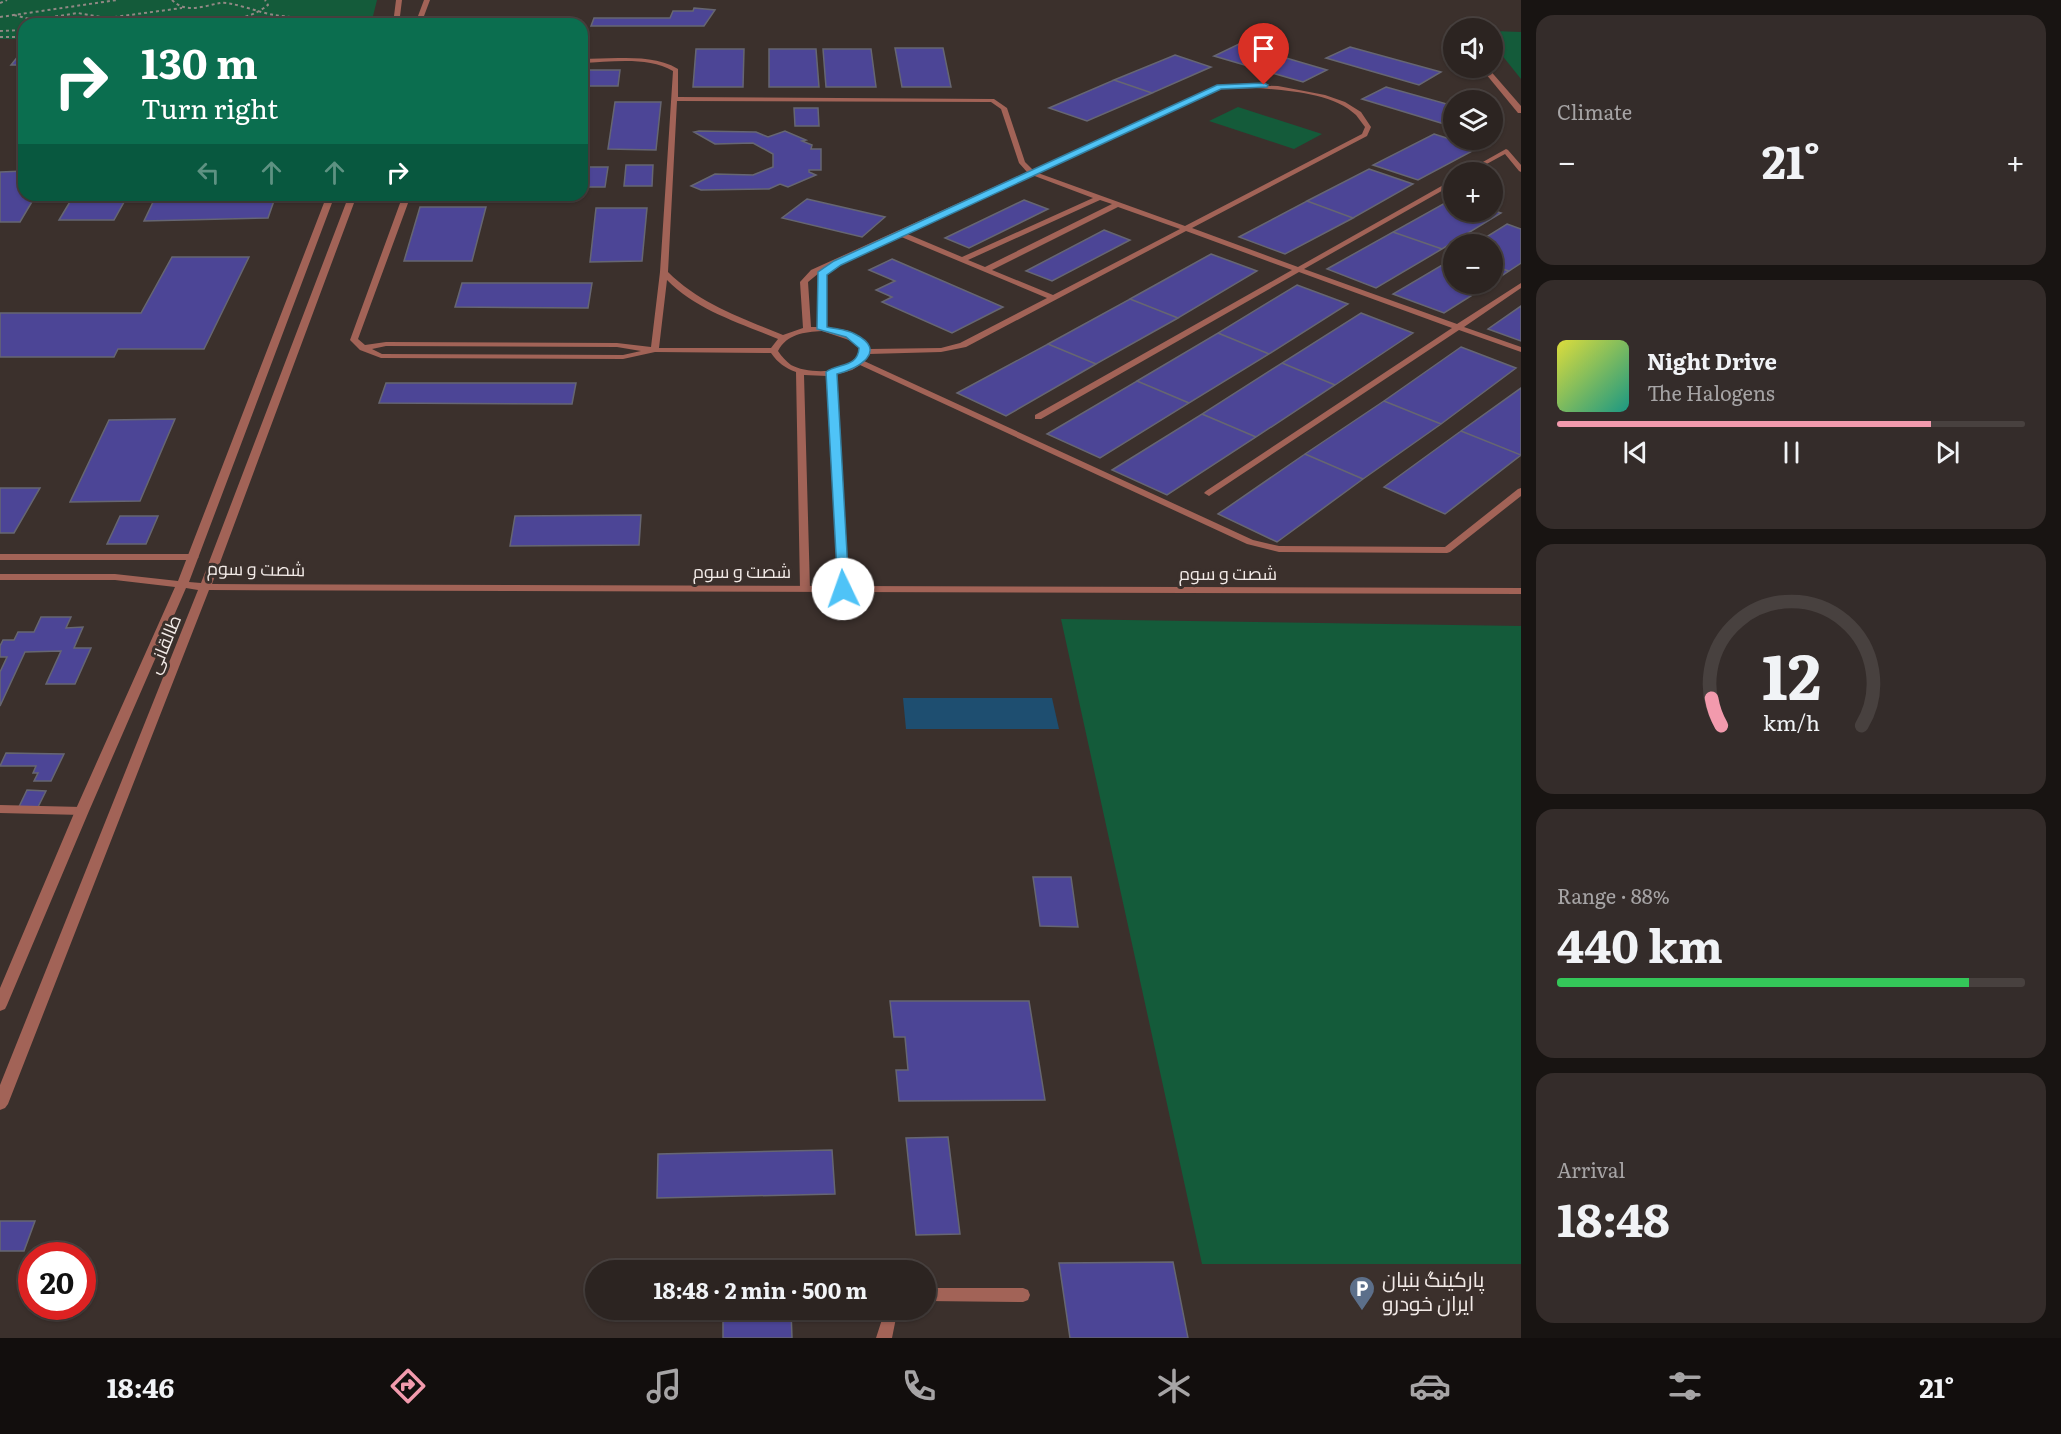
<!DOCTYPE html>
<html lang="en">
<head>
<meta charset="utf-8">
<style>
	body { margin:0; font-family:Literata,Cairo,serif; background:#342c2a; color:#f1f3f6; height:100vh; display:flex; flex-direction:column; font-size:22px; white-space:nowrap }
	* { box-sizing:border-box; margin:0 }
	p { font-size:20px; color:#a6a4a5 }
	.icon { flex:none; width:33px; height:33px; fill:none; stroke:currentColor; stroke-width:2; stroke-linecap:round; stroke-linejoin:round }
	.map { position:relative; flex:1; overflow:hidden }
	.drawer { display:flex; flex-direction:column; gap:15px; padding:15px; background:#181412; width:540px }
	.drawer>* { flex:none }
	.top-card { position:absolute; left:18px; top:18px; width:570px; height:183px; border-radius:18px; box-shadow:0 2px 4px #0004,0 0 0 2px #48413f; background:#0b6e4f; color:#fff; overflow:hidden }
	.fabs { position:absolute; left:1443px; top:18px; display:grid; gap:12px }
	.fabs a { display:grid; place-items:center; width:60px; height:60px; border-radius:50%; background:#2c2421; box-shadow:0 2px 4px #0004,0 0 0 2px #48413f; font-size:30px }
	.speed { position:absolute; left:18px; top:1242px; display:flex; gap:12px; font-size:30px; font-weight:700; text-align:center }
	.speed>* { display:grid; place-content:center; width:78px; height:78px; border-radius:50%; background:#2c2421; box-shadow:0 2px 4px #0004,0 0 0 2px #48413f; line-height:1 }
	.speed .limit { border:9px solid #d22; background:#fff; color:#111 }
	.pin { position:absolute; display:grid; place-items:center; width:51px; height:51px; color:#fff; margin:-62px -26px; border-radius:50% 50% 50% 0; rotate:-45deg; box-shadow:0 0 6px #0007 }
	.pin .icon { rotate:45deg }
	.me { position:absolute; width:66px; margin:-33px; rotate:357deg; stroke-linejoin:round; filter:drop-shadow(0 0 4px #0008) }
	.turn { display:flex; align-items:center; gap:21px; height:126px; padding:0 24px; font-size:27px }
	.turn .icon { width:78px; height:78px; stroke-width:2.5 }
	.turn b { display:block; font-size:42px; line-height:51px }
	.lanes { display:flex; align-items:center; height:57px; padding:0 24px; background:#0003; justify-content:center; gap:30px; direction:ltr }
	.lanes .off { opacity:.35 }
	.big { font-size:45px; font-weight:700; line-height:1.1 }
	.drawer .card { flex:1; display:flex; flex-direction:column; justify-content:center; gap:9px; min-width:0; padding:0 21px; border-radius:18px; background:#342c2a }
	.drawer .dial { align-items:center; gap:0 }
	.dial svg { height:156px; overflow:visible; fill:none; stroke:#48413f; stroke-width:7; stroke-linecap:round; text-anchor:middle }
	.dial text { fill:#f1f3f6; stroke:none }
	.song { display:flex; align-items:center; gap:18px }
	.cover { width:72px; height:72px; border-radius:9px; background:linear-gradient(135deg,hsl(60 70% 55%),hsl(170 70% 35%)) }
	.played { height:6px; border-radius:3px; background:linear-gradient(90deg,#f29aad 80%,#48413f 80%) }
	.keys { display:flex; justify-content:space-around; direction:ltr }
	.heat { display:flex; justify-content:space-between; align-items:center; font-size:33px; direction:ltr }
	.charge { height:9px; border-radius:4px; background:linear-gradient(90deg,#34c759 88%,#48413f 0) }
	.trip { position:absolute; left:585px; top:1260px; width:351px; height:60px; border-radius:30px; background:#2c2421; box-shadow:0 2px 4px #0004,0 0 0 2px #48413f; font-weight:700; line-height:60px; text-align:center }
	.dock { display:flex; height:96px; justify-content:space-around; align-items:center; background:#120e0d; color:#a6a4a5 }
	.dock .icon { width:42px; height:42px }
	.dock .current { color:#f29aad }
	.dock b { font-size:27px; color:#f1f3f6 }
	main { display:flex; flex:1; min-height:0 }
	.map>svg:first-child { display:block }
	.green { fill:#145b3a }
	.water { fill:#1e4e70 }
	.building { fill:#4c4596; stroke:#666672; stroke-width:1.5 }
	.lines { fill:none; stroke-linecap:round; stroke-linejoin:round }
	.path { stroke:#918884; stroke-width:2; stroke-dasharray:3 3; stroke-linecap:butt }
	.service { fill:#a26357; fill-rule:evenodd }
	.minor { fill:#a26357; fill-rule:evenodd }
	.tertiary { fill:#a26357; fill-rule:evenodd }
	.route { fill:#4fc3f7; stroke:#337fa1; stroke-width:1.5 }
	.labels { text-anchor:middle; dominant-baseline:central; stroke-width:6; stroke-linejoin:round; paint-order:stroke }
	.street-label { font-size:18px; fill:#f2eae7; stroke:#3b302c }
	.near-poi-label { font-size:21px; fill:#f2eae7; stroke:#3b302c; text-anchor:start }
</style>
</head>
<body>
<main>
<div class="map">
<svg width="1521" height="1338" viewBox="0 0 1521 1338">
	<rect width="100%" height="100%" fill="#3b302c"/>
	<path class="green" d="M0 0H377L371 24H24V39H0Z
		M1493 31 1521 32V79L1493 44Z
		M1238 107 1322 134 1294 149 1209 121Z
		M1061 619 1521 626V1264H1202Z"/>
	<path class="water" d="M903 698H1052L1059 729H906Z"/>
	<path class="building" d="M694 8 715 10 704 26H591L594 18H670L673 11H693Z
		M1239 44 1327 70 1303 82 1214 56Z
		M1350 47 1441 72 1419 85 1326 58Z
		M895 48H943L951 87H902Z
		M696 49H744L743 87H693Z
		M769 49H816L819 87H769Z
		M823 49H871L876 87H826Z
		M23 50 24 65H11Z
		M1175 55 1211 67 1152 93 1114 80Z
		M582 70H620L618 86H582Z
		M1114 80 1152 93 1087 121 1049 108Z
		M1386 87 1454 106V127L1362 99Z
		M615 102H661L656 150 608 149Z
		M794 108H818L819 126H795Z
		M699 131 756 132 768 137 785 131 806 140 802 141 812 145 811 149H821V170H809V172L816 175 788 187 780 184 769 189 701 190 691 186 715 174 753 175 773 167V154L753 143 715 144 694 132Z
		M1434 134 1478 148 1418 180 1373 165Z
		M626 165H653L652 186H624Z
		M582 167H608L605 187H582Z
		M1369 169 1413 184 1353 218 1307 201Z
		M24 171V195H36L20 222H0V172Z
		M74 195H128L114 220H59Z
		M276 195 268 218 144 221 155 198Z
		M1454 198V212L1492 210 1501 213 1442 249 1393 232Z
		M807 199 885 217 862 237 782 218Z
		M1024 200 1048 209 969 248 945 238Z
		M1307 201 1353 218 1285 254 1239 237Z
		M420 207H486L472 261H404Z
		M596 208H647L642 261 590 262Z
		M1507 224 1521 229V263L1509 271 1492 266V244H1475Z
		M1104 230 1130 240 1052 281 1026 271Z
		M1393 232 1442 249 1376 288 1327 269Z
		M1211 254 1257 271 1178 318 1130 299Z
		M172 257H249L204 349H118L114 357H0V313H141Z
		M1454 258V284H1490L1444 313 1393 294Z
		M892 259 1003 307 952 333 882 302 892 297 876 290 895 281 869 270Z
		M1492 266 1509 271 1492 282Z
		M462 283H592L588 308 455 307Z
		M1297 285 1348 304 1269 354 1218 333Z
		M1130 299 1178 318 1096 364 1048 344Z
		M1521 306V341L1488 329Z
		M1361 313 1413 333 1335 385 1282 363Z
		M1218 333 1269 354 1189 403 1137 381Z
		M1048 344 1096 364 1006 416 957 393Z
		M1461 347 1516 368 1441 424 1384 401Z
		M1282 363 1335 385 1256 437 1202 414Z
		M1137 381 1189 403 1100 458 1047 434Z
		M386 383H576L572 404 379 403Z
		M1521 388V455L1461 431Z
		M1384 401 1441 424 1363 479 1305 454Z
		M1202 414 1256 437 1167 495 1112 470Z
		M175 419 140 501 70 502 109 420Z
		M1461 431 1521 455 1445 514 1384 487Z
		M1305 454 1363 479 1277 542 1218 514Z
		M0 488H40L14 533H0Z
		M641 515 639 545 510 546 515 516Z
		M120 516H158L146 544H107Z
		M41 617H71L66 628 83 627 74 648H91L75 684H46L61 651 25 652 0 706V672L7 657H0V646L3 640H14L18 632H34Z
		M6 753 64 754 51 781H34L38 773H33L36 766H0Z
		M27 790 46 791 36 811H17Z
		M1033 877H1071L1078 927 1040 926Z
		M890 1001H1029L1045 1100 899 1101 896 1070H908L905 1037H894Z
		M948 1137 960 1234 916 1235 906 1138Z
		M832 1150 835 1194 657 1198 658 1154Z
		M0 1221H35L24 1251H0Z
		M1173 1262 1188 1338H1070L1059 1263Z
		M790 1266 791 1270H724V1267Z
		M723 1310H791L792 1338H723Z"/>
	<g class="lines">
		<path class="path" d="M172 0C186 14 204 6 220 3 230 1 261 13 274 15 310 20 348 19 384 21
			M0 3 7 0
			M14 15 33 20 78 13 107 18 182 8
			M0 17 117 0
			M186 24C213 22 246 23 268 5L265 0
			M0 31 24 30
			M0 37H24"/>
		<path class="service" d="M618 58C639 58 660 58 678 69V97L994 99 1007 108 1025 162 1033 170 1220 85 1278 86 1325 95 1345 102 1361 112 1371 127 1367 136 1192 228 1298 267 1454 179V184L1304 269 1457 324 1521 283V288L1464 327 1521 347V352L1459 330 1209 496 1204 493 1206 491 1452 328 1299 272 1041 419H1035V415L1292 270 1186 231 966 347 941 352 869 354 864 361 1253 540 1279 546 1445 547 1518 489 1521 488V496L1450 552 1447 553 1279 552 1247 544 860 365 852 370 835 375 848 589 843 592 838 589 827 376 804 375 810 589 809 591H801L800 589 796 372C785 368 778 363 771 353L655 352 623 359 381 358 360 350 350 340 403 195H411L358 339 365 345 386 342 617 343 651 347 660 272 673 71C647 56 611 62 582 63V59ZM1256 88C1286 90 1333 93 1356 115 1359 119 1362 123 1365 127L1362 134 1185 226 1038 173 1221 89ZM677 101 991 102 1001 109 1019 163 1027 172 811 270 800 282 803 328 783 335C742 318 700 304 668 272ZM1032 175 1093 198 962 257 905 233ZM1100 200 1112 204 985 267 968 260ZM1118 207 1180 229 1053 295 992 270ZM899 236 1047 298 960 343 941 348 869 349C860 334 843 331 826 327V275L835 268 833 266ZM819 273 818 327H811L808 282ZM667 280C696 310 740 323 778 339L771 348H659ZM822 331 852 341 861 349C858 375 809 375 791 365 786 361 782 357 778 351 787 334 804 332 822 331ZM386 346 617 347 641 351 623 355 382 354 372 349Z
			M1506 149 1508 150 1521 165V172L1519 171 1505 154 1472 172H1465Z
			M0 554H194L199 557 194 560H0Z
			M0 805 82 807 86 808 88 811 86 814 82 815 0 813Z
			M1023 1288 1028 1290 1030 1295 1028 1300 1023 1302 926 1301V1288Z
			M885 1310H907L904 1315 896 1318 892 1338H876Z"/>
		<path class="minor" d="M1481 68H1488L1521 106V113H1518Z"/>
		<path class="tertiary" d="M396 0H402L399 24H393Z
			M424 0H430L421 24H415Z
			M327 195H335L189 582 201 583 349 195H357L212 584 1521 588V594L209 590 8 1104 5 1108 0 1110V1085L198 590 186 588 89 811 7 1005 5 1009 0 1011V988L75 811 175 587 115 580H0V574H115L178 581Z"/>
	</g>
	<path class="route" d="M1264 83 1268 85 1267 87 1221 89 841 265 827 275V327C836 329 847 329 855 334 889 351 858 369 837 374L849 589 843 593 838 591 826 372C837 363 858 368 859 348L846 337 817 329 818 272 834 261 1217 85Z"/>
	<defs>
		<symbol id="parking-pin" viewBox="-11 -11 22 30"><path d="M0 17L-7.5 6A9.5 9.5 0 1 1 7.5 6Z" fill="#5c6f8a" stroke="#3b302c"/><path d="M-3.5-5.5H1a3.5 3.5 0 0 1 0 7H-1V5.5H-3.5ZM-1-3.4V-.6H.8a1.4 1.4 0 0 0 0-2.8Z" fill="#fff"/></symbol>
	</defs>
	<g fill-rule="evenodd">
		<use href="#parking-pin" x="1347" y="1274" width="30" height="40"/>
	</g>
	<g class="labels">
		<g class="street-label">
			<text transform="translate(256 568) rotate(1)">شصت و سوم</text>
			<text x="742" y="570">شصت و سوم</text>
			<text x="1228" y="572">شصت و سوم</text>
			<text transform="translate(163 644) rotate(-68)">طالقانی</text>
		</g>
		<g class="near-poi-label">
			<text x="1382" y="1277">پارکینگ بنیان<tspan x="1382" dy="24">ایران خودرو</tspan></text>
		</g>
	</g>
</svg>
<div class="fabs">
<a><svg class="icon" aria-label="sound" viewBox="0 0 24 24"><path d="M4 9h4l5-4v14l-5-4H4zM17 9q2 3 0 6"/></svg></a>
<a><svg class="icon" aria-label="layers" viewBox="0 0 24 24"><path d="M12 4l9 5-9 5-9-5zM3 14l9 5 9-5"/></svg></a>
<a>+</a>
<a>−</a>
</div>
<div class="speed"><div class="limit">20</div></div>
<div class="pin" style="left:1264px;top:85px;background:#d93025"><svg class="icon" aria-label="arrive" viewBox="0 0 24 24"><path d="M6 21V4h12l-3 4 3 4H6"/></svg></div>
<svg class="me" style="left:843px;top:589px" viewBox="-20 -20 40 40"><circle r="19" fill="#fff"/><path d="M0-13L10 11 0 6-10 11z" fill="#4fc3f7"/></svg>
<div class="trip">18:48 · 2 min · 500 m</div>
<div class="top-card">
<div class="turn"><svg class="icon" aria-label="right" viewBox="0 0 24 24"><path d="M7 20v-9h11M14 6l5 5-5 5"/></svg><div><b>130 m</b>Turn right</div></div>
<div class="lanes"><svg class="icon off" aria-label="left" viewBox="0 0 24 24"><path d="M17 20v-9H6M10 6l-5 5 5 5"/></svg><svg class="icon off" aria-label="ahead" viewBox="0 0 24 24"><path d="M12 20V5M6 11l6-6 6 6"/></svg><svg class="icon off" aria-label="ahead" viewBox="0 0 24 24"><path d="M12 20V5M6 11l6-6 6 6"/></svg><svg class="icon" aria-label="right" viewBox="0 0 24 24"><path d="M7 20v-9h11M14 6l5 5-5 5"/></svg></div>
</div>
</div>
<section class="drawer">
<div class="card"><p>Climate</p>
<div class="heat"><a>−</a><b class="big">21°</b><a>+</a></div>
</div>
<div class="card">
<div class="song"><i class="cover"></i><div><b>Night Drive</b><p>The Halogens</p></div></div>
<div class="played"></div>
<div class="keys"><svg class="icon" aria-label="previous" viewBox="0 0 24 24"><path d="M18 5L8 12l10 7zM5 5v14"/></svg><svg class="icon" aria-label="pause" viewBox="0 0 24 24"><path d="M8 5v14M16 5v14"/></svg><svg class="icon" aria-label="next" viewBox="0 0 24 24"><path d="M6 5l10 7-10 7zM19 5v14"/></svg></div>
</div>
<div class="card dial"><svg viewBox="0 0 100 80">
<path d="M14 69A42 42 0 1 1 86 69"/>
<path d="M14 69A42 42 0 0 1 9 55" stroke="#f29aad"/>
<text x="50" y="56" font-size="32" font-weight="700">12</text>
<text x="50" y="72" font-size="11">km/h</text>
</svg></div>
<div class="card"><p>Range · 88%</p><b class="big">440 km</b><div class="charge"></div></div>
<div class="card"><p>Arrival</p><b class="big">18:48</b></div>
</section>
</main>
<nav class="dock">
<b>18:46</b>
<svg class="icon current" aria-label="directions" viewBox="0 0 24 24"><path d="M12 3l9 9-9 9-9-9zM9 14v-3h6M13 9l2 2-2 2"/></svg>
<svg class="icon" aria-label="music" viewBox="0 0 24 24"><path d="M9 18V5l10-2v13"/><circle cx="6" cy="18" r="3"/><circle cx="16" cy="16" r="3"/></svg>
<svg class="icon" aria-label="phone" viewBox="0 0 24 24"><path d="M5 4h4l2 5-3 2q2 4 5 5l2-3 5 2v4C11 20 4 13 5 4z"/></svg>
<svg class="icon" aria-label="climate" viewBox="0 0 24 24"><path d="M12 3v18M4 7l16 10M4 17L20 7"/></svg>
<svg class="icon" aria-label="car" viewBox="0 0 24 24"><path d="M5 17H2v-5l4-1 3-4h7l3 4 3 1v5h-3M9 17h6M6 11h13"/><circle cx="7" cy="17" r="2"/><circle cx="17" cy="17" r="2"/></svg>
<svg class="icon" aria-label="filters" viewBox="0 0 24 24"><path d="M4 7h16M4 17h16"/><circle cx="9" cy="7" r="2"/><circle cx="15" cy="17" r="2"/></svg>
<b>21°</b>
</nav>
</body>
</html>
